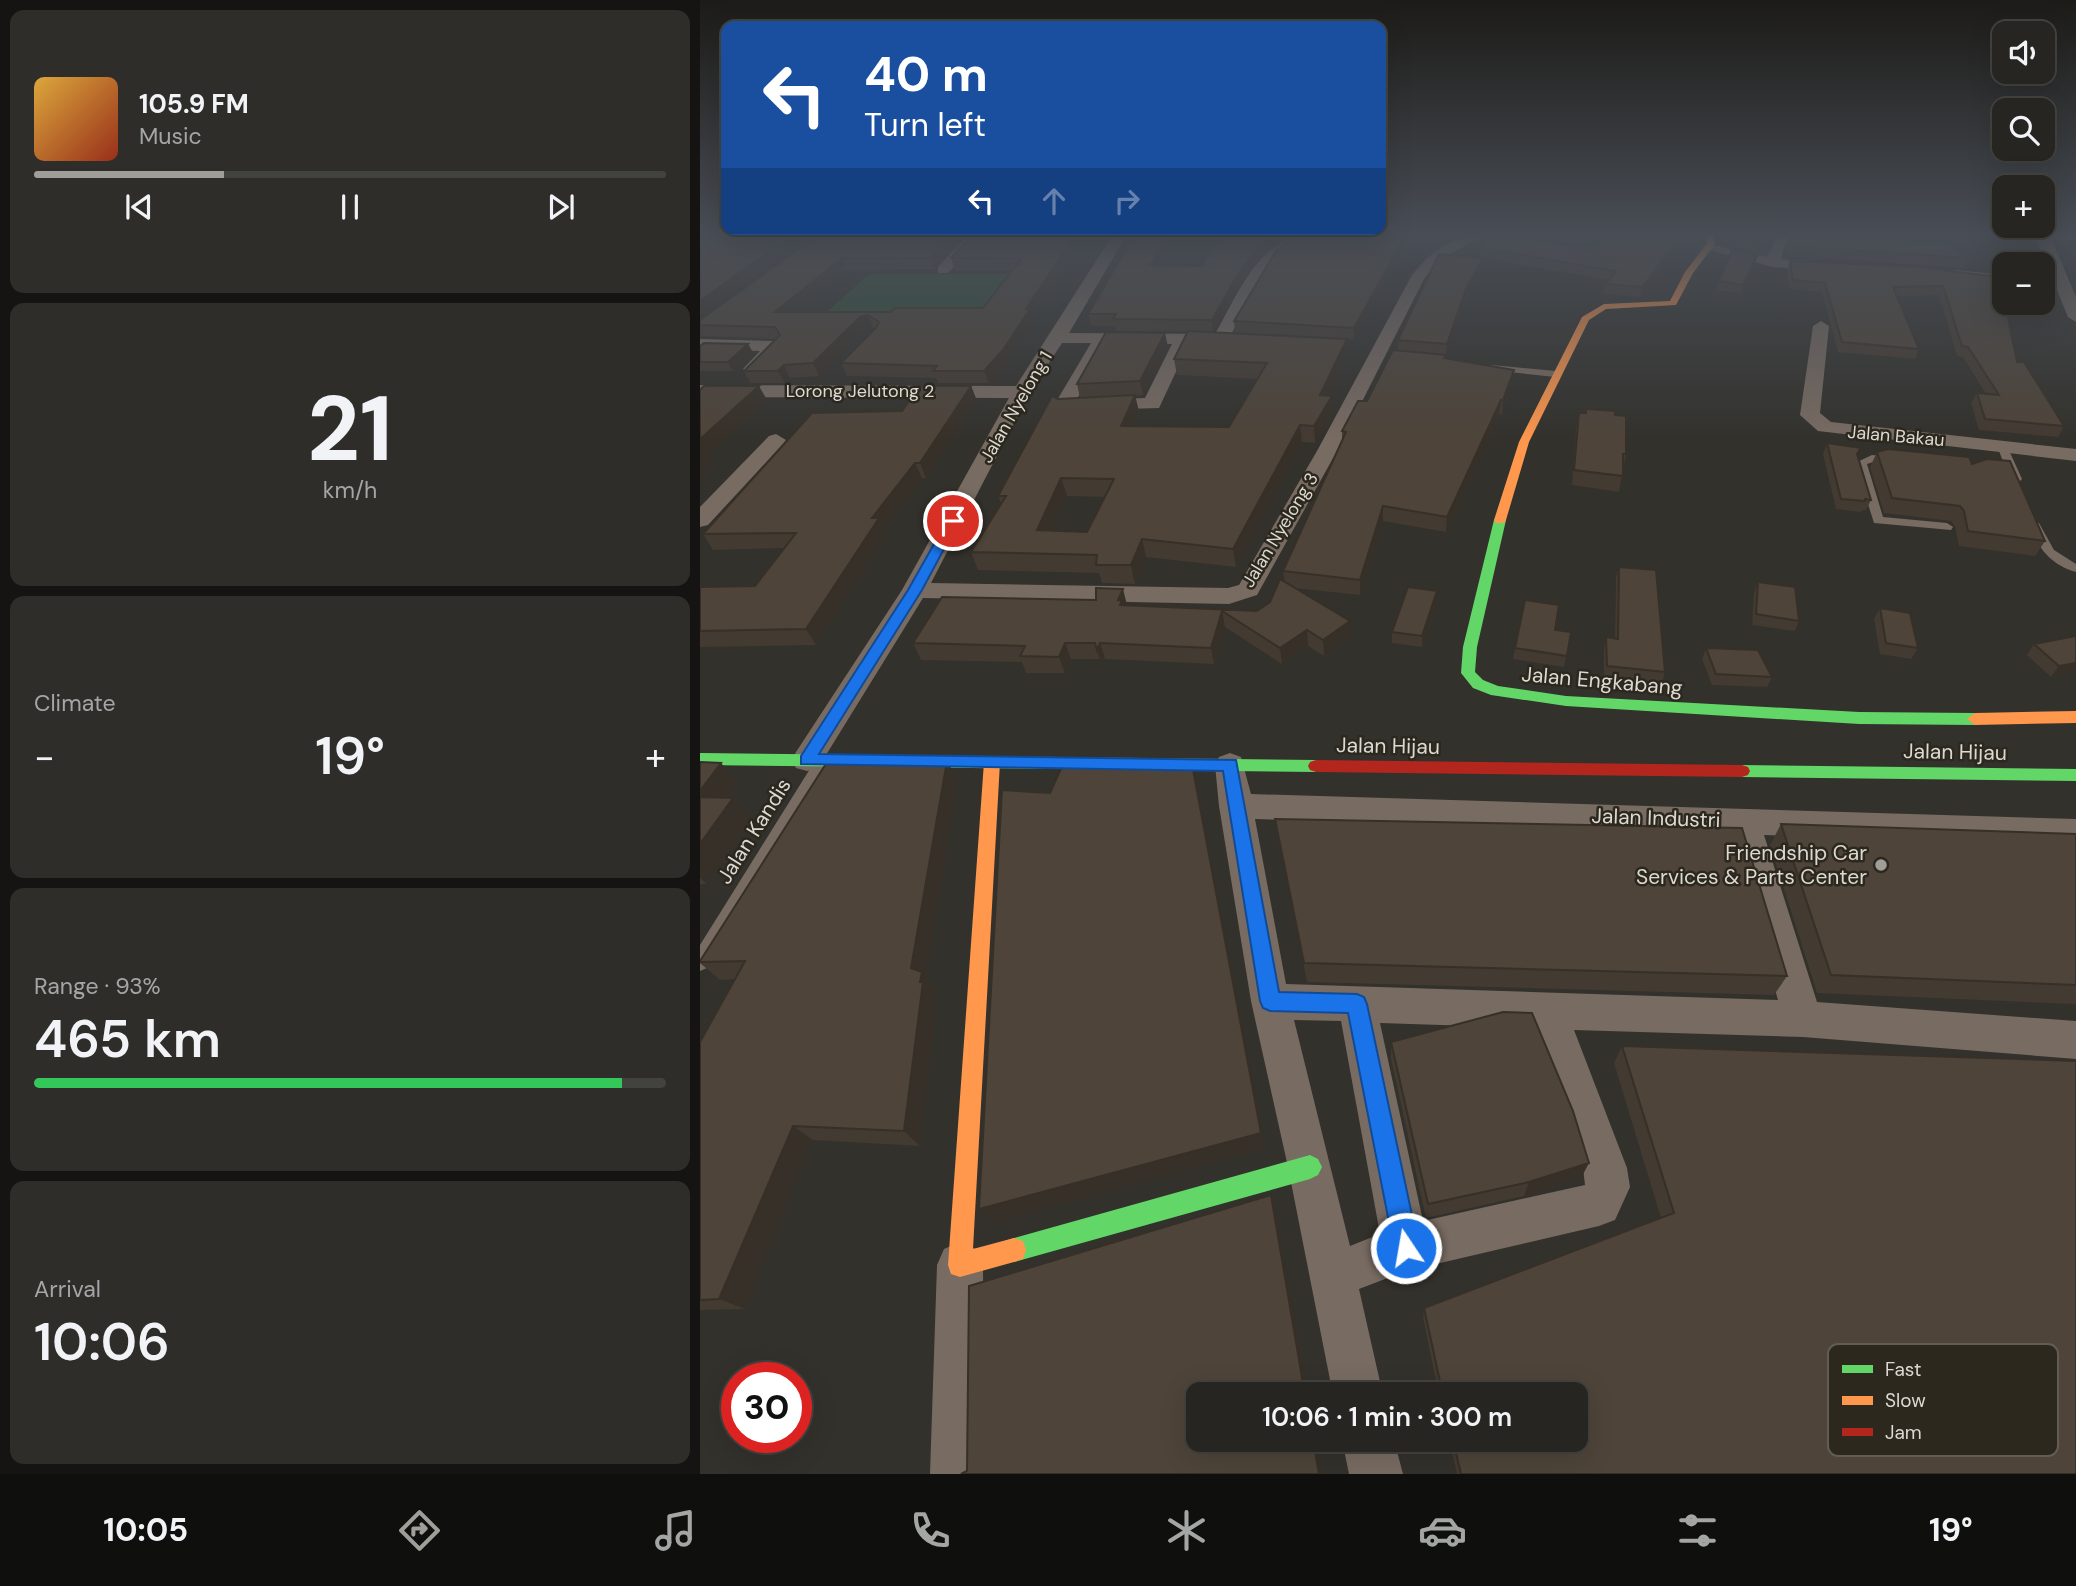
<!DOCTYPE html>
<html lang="en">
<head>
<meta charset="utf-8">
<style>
	body { margin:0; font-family:"DM Sans",sans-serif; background:#2e2d2a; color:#f1f3f6; height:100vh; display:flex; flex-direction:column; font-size:26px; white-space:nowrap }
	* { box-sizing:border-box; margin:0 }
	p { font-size:23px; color:#a4a5a5 }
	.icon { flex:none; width:38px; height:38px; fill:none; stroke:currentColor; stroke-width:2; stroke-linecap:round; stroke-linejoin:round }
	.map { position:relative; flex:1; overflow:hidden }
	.side { display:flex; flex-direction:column; gap:10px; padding:10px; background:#151412; width:700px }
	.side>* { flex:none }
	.hud { position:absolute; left:21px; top:21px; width:665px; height:214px; border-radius:14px; box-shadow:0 7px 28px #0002,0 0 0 2px #42423f; background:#1a4fa0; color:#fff; overflow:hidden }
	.fabs { position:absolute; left:1292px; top:21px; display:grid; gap:14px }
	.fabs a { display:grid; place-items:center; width:63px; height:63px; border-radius:14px; background:#262521; box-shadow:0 7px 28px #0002,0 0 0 2px #42423f; font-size:35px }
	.speed { position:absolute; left:21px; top:1362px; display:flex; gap:14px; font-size:35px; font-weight:700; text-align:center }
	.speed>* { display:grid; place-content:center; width:91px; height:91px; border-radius:50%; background:#262521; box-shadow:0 7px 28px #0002,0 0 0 2px #42423f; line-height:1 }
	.speed .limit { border:10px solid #d22; background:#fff; color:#111 }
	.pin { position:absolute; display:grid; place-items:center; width:60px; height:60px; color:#fff; margin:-30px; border:4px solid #fff; border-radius:50%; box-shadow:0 2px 7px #0007 }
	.me { position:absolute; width:77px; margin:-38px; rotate:348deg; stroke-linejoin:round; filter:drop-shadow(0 0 5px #0008) }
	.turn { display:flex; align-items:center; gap:24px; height:147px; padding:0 28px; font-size:32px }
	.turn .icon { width:91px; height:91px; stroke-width:2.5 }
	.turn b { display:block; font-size:49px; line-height:60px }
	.lanes { display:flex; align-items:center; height:66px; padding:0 28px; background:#0003; justify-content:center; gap:35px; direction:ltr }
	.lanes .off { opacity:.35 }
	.big { font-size:52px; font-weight:600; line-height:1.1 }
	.side .widget { flex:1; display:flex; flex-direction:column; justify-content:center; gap:10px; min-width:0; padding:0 24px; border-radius:14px; background:#2e2d2a }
	.side .dial { align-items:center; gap:0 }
	.dial b { font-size:91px; line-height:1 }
	.song { display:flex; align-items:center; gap:21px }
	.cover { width:84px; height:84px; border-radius:10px; background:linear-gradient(135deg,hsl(40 70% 55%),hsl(10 70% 35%)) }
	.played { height:7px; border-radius:4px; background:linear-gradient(90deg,#a09e99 30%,#42423f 30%) }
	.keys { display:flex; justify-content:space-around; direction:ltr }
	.heat { display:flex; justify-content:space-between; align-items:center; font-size:38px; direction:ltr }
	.charge { height:10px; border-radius:5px; background:linear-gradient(90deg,#34c759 93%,#42423f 0) }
	.trip { position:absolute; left:486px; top:1382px; width:402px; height:70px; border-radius:14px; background:#262521; box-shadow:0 7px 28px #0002,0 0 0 2px #42423f; font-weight:600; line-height:70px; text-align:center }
	.menu { display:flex; height:112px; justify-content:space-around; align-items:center; background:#0f0f0d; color:#a4a5a5 }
	.menu .icon { width:49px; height:49px }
	.menu .active { color:#a09e99 }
	.menu b { font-size:32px; color:#f1f3f6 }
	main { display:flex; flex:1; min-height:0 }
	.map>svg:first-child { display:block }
	.green { fill:#2e4f34 }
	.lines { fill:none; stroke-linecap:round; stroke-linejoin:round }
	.lane { fill:#786b62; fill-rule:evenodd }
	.street { fill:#786b62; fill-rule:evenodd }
	.fast { fill:#63d668; fill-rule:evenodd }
	.slow { fill:#ff974d; fill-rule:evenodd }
	.jam { fill:#b3261e; fill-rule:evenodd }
	.wall { fill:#433a31; fill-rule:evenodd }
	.shaded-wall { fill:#373028 }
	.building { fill:#4e4439; stroke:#373028; stroke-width:2; fill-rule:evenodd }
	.route { fill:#1a73e8; stroke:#114b97; stroke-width:2 }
	.poi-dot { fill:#a09e99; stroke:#2c281e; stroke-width:2.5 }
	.labels { text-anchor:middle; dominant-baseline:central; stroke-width:5; stroke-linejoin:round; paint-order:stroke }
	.far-street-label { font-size:18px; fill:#dcd9d3; stroke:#2c281e }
	.street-label { font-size:21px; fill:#dcd9d3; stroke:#2c281e }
	.poi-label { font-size:21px; fill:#dcd9d3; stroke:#2c281e; text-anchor:end }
	.key { fill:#2c281e; stroke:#615d54; stroke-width:2 }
	.key-label { font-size:19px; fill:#dcd9d3 }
</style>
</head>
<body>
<main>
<section class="side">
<div class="widget">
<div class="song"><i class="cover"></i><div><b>105.9 FM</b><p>Music</p></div></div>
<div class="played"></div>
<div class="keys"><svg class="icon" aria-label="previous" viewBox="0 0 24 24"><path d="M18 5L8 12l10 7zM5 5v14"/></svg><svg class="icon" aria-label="pause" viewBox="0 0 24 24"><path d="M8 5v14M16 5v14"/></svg><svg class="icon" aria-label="next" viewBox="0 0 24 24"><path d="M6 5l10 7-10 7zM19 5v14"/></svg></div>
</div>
<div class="widget dial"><b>21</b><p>km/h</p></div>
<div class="widget"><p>Climate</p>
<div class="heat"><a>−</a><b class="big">19°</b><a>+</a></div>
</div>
<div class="widget"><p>Range · 93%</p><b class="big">465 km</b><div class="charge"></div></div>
<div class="widget"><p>Arrival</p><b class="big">10:06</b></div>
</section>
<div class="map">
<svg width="1376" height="1474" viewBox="0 0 1376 1474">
	<rect width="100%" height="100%" fill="#32312c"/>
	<path class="green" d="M169 274H313L277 319 118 320Z"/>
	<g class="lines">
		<path class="lane" d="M792 365 856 371 861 374 856 377 789 370V366Z
			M1298 444 1307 446 1322 479 1320 481 1310 479 1297 446Z
			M1172 455 1195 457 1201 460C1192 467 1178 459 1167 464L1183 517 1247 523 1253 527 1251 530 1174 523 1155 463Z
			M1335 522 1339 523 1354 550 1376 564V572C1351 565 1339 549 1329 526Z
			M124 754 130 756 132 760 130 764 7 968 0 971V945L118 756Z"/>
		<path class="street" d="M267 236H282L248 273H238V267Z
			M412 236H426L369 333 515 334C536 298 560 235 608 236L575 260 530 336V343L489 344 459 408 356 411 353 407 391 343H362L330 392 231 583 528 588 539 585 617 451 712 275C730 252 753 235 783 236L739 260 724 279 637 451 557 595 529 604 223 598 118 768 107 771 96 768 92 760 96 752 202 590 309 398 0 397V385L316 386ZM408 343 472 344 445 398 376 401Z
			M1077 236H1091L1085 244 1081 259 1129 263 1136 267 1129 271 1073 267 1001 248 1008 244 1067 257Z
			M1335 236H1376V240H1352L1376 297V322L1368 317Z
			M1256 270 1304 275V285L1251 277V271Z
			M1121 321 1129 326 1120 413 1131 422 1376 449V461L1118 431 1100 415 1113 326Z
			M0 339 75 341 84 346 58 373 52 374 43 369 60 351 0 349Z
			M76 434 86 440 83 444 8 525 0 527V507L69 436Z
			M530 753 541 757 551 794 1376 819V845L1064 835 1117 1002 1376 1021V1059L1103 1037 874 1030 927 1168 930 1187 915 1220 899 1226 706 1271 659 1289 683 1395H633L588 1167 551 1001 519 806 515 765 519 757ZM555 819 1031 834 1078 1000 586 984ZM594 1020 641 1021 680 1234 650 1246ZM680 1023 835 1028 883 1168 885 1185 723 1221Z
			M260 1242 276 1249 283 1265 284 1474H230L237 1265 244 1249Z
			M642 1440H694L703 1474H649Z"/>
		<path class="fast" d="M800 516 806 520 777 647 775 672 783 680 798 686 866 696 1159 712 1275 713 1283 719 1275 725 1159 724 866 706 791 695 773 688 761 673 763 647 794 520Z
			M0 753 616 760 622 762 624 766 622 770 616 772 0 765Z
			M1042 765 1376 769V781L1042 777 1036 775 1034 771 1036 767Z
			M610 1155 618 1159 622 1167 618 1175 610 1179 314 1262 305 1259 302 1250 305 1241 314 1238Z"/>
		<path class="slow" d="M1005 236H1013L1015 244 993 273 976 305 906 309 889 320 829 442 806 520 804 523H796L794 520 819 442 882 317 904 304 970 301 985 272 1007 244Z
			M1376 711V723L1275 725 1267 719 1275 713Z
			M292 756 298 758 300 762 273 1249 314 1238 323 1241 326 1250 323 1259 314 1262 260 1277 251 1274 248 1265 284 762 286 758Z"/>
		<path class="jam" d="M616 760 1042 765 1048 767 1050 771 1048 775 1042 777 616 772 610 770 608 766 610 762Z"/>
	</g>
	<path class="wall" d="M117 236H265L235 269 146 270 96 312H191L283 308 313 270H255L251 258 272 236H385L332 316 333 320 307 363 289 383H238L236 378 147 376 141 363 175 329 173 327 165 329 119 376 90 378 85 383H50L44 371 76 339 1 336 0 325Z
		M434 236H473L459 265 501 266 522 236H520H592L561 255 539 285 513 331H494L620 337 535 333 534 321 598 236H710L654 339H647V355L628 396 633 413 615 443 602 442 536 567 446 557 435 584 402 583 399 573 278 570 271 552 301 504 298 496 358 399 380 398 377 384 468 347 443 395 435 396 439 412 433 426 529 427 557 379 477 375 474 359 488 331H416L415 326H391L388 314ZM367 496 405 497 387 532 351 531Z
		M828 236H987L940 297 903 294 905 284 908 280 783 258 782 270 765 303 746 358H745L812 384 802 415 799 414 746 532 683 521 660 595 594 588 650 621V637L624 656 608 646 582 664 525 627 514 664 405 659 402 666 400 659H371L365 673H326L322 662 221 660 213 643 427 605V606L557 611 570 602 585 582 583 571 642 440V431L667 401 698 351V340L782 258V248L889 250 892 248 888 246Z
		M1037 236H1065L1059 253 1034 247Z
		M1088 246 1268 258 1264 268 1085 256Z
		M1090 261 1292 276 1317 362 1364 426 1358 437 1279 430 1271 403 1277 393 1286 394 1263 357 1257 356 1239 295 1197 296 1219 349 1215 359 1138 352 1122 292 1090 289 1087 270Z
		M1054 265 1041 293 1016 290 1019 281Z
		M48 344 53 353 33 371H0V346Z
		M271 386 277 401 226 478H222L184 528 186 534 116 645 0 647V587L55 586 84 548 13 550 3 534 202 411Z
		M886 409 915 415 926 454 919 492 872 485 876 428 879 413H885Z
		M1127 443 1158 457 1171 500 1166 510H1162L1161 512 1136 509 1123 454Z
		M1177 452 1272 464 1345 541 1335 556 1259 546 1255 526 1251 521 1184 513 1170 467Z
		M919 567 965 672 962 683 904 677V648L906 637 915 638 916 577Z
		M1058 582 1099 621 1095 631 1052 625 1054 593Z
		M737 602 722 647 692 643V632Z
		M1180 608 1218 648 1211 659 1180 654 1174 619Z
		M855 630 871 632 864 667 813 659 815 648Z
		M1376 636V672L1351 677 1327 655 1334 644Z
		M1006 648 1072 677 1067 687 1012 685 1002 659Z
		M247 761 258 781 226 977 236 989 235 996 237 999 220 1146 113 1140 45 1309 0 1310V1042L35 979 20 980 0 963V961Z
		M0 762 39 783 29 798H33L51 819 7 884H0Z
		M575 819 1087 976 1074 995 607 982Z
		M1081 824 1376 834V1004L1117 993 1070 845Z
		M691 1042 881 1178 824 1196 726 1218 691 1059Z
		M922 1046 1376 1474H757L749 1440H877V1395H739L723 1318 724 1308 961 1218 914 1063Z"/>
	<path class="shaded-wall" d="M91 236H111L0 318V301Z
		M252 236H265L235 269 231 258Z
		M375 236H385L332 316 333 320 307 363 289 383 284 371Z
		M466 236H473L453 276 451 265Z
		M574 236H592L561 255 539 285 513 331 512 320 538 274 560 245Z
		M705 236H710L654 339V328Z
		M982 236H987L940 297 942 287Z
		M1057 256 1054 265 1041 293 1043 285Z
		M783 258 782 270 765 303 746 358 747 344 766 289Z
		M141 259 146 270 81 324 75 312Z
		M168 315 173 327 165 329 119 376 113 363 160 317Z
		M465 333 468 347 443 395 440 381Z
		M647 339V355L621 412 620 395Z
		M48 344 53 353 33 371 28 362Z
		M84 365 90 378 85 383 78 371Z
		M814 370 812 384 802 415 803 400Z
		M59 386 67 400 8 454 13 462 0 476V439Z
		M271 386 277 401 226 478 220 463Z
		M435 395 439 412 425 443 421 426Z
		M632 396 633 413 615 443 614 426Z
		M801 400 799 414 746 532 747 517Z
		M600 425 602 442 536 567 533 549Z
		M215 463 222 478 184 528 186 534 116 645 106 629 172 518Z
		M361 478 367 496 343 549 337 530Z
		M683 506V521L660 595V580Z
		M442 539 446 557 435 584 431 565Z
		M423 589 427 605 425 610 418 600Z
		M737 591V602L722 647V636Z
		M522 611 525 627 514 664 511 648Z
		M650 621V637L624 656 623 640Z
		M607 630 608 646 582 664 580 648Z
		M365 643 371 659 365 673 359 657Z
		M400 643 405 659 402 666 397 650Z
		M1376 663V672L1351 677 1359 666Z
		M247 761 258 781 226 977 236 989 235 996 237 999 220 1146 204 1131 211 968Z
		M21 763 39 783 14 818 0 802V791Z
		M492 764 497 785 566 1148 295 1223 279 1209Z
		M33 798 51 819 7 884 0 878V844Z
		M93 1126 113 1140 45 1309 19 1299Z
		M889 1163 881 1178 824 1196 829 1182Z
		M571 1195 576 1208 608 1395H605Z
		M613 1440H615L621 1474H619Z"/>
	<path class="building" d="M0 236H91L0 301Z
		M117 236H252L231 258 141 259 75 312H191L195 308H283L321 259 251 258 272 236H375L326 309H330L303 350 284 371H233L237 366 141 363 176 328 179 322 168 315 160 317 113 363 84 365 78 371H44L80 335 75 327 0 325V320Z
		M434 236H466L451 265 501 266 522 236H574L560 245 538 274 512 320 413 319 416 314H388Z
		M598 236H705L654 328 534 321 576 251Z
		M797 236H804L889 250 898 245V241L890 237 885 236H982L942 287 905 284 916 271 782 248Z
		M1037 236H1064L1062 243 1037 237Z
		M1092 236H1162L1248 244 1268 258 1088 246Z
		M1032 250 1057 256 1043 285 1019 281Z
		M739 254 783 258 766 289 747 344 698 340Z
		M1090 261 1216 267 1292 276 1302 283 1304 294V303H1305L1317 362H1324L1364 426 1285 419 1277 393 1299 395 1268 347 1262 346 1243 286 1193 287 1219 349 1142 342 1125 283 1093 280Z
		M488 331 647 339 620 395 632 396 614 426 600 425 533 549 442 539 431 565H396L397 555 271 552 306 496H298L352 396 358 399 435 395 421 426 529 427 567 363 474 359ZM361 478 414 479 387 532 337 530Z
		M406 332 465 333 440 381 377 384Z
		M4 343 48 344 28 362H0V346Z
		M693 350 746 355 744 358 814 370 803 400H801L747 517 683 506 660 580 583 571 646 432 642 431 658 401H667Z
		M4 386H59L0 439V390Z
		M220 386H271L220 463H215L172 518H179L106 629 0 631V587L55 586 96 533 3 534 112 413 202 411Z
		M886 409 915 411V415L926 416V454H923V476L874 470 879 413H886Z
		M1127 443 1161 448 1157 454 1171 500 1165 499V501L1141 499Z
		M1188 449 1269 457 1272 464 1287 459 1310 461 1345 541 1268 531 1264 511 1260 506 1192 498 1177 452Z
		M919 567 956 570 965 672 907 666 906 637 918 639Z
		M580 579 650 621 623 640 607 630 580 648 522 611 511 648 400 643 397 650 395 643H365L359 657 320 656 325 646 213 643 242 597 396 600V588L423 589 418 600 422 601 420 605 557 611 570 602Z
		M1058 582 1095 587 1099 621 1056 614Z
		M708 587 737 591 722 636 692 632Z
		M825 600 859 605 855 630 871 632 867 656 815 648Z
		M1180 608 1210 613 1218 648 1186 643Z
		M1376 636V663L1359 666 1334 644Z
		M1006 648 1058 650 1072 677 1016 674Z
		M129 759 247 761 211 968 222 972 220 982H223L204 1131 93 1126 19 1299 0 1300V1042L45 961 0 962V961Z
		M365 760 492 764 561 1133 279 1209 302 790 350 793Z
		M0 762 21 763 0 791Z
		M0 797 33 798 0 844Z
		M575 819 1042 828 1087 976 604 963Z
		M1081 824 1376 834V985L1131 975Z
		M803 1012 832 1013 873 1111 889 1163 829 1182 728 1204 691 1042Z
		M922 1046 1376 1061V1474H761L753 1440H877V1395H743L724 1308 974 1213Z
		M571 1195 605 1395H499V1440H613L619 1474H261L267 1471 269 1286Z"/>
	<linearGradient id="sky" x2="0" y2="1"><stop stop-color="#1c1b18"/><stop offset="0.53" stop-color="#494e56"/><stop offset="1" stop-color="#494e56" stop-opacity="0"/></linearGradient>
	<rect width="1376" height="442" fill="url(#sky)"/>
	<path class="route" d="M253 518 259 521 222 590 119 754 536 760 579 992 657 994 664 997 667 1004 719 1248 715 1257 706 1260 698 1257 694 1248 648 1013 570 1011 563 1008 560 1001 523 771 101 764V756L208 590 247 521Z"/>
	<circle class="poi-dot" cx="1181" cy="865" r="7"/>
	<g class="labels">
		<g class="far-street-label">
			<text x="160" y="391">Lorong Jelutong 2</text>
			<text transform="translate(316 407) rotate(-60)">Jalan Nyelong 1</text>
			<text transform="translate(1196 436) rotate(5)">Jalan Bakau</text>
			<text transform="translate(580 530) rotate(-59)">Jalan Nyelong 3</text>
		</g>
		<g class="street-label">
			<text transform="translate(902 681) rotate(5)">Jalan Engkabang</text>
			<text transform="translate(688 746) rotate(1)">Jalan Hijau</text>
			<text transform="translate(1255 752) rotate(1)">Jalan Hijau</text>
			<text transform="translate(956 818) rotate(2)">Jalan Industri</text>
			<text transform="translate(54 831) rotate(-58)">Jalan Kandis</text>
		</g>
		<g class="poi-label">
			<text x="1167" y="853">Friendship Car<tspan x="1167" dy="24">Services &amp; Parts Center</tspan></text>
		</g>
	</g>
	<rect x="1128" y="1344" width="230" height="112" rx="10" class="key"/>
	<rect x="1142" y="1365" width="31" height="8" fill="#63d668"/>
	<rect x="1142" y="1396" width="31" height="9" fill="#ff974d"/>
	<rect x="1142" y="1428" width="31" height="8" fill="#b3261e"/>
	<g class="key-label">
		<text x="1185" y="1376">Fast</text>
		<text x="1185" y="1407">Slow</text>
		<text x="1185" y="1439">Jam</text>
	</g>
</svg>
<div class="fabs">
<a><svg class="icon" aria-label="sound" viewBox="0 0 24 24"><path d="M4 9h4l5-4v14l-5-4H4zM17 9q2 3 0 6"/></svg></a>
<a><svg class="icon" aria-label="search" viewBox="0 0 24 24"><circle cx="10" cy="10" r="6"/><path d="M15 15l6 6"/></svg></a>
<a>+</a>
<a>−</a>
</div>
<div class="speed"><div class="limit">30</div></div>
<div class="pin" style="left:253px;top:521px;background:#d93025"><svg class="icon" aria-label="arrive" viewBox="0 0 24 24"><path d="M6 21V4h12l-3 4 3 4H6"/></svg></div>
<svg class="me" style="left:706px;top:1248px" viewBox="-20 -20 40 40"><circle r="17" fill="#1a73e8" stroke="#fff" stroke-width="3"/><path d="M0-11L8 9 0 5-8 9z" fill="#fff"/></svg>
<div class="trip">10:06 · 1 min · 300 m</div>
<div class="hud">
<div class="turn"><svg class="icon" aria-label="left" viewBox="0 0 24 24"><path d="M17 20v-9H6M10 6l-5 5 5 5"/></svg><div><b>40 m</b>Turn left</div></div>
<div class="lanes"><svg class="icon" aria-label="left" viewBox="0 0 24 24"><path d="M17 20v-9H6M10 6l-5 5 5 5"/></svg><svg class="icon off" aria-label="ahead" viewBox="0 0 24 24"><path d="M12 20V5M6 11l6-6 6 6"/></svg><svg class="icon off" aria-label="right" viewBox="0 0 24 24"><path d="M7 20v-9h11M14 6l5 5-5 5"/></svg></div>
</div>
</div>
</main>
<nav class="menu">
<b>10:05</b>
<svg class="icon active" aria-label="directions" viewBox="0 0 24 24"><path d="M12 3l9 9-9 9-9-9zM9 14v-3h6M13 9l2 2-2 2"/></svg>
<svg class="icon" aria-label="music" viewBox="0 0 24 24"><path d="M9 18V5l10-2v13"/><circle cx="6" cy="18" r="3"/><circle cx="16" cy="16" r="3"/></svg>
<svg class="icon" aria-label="phone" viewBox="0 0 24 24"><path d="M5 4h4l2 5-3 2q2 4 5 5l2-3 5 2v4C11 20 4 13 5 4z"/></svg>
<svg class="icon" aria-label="climate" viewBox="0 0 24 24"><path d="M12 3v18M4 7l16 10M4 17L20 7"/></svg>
<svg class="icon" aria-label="car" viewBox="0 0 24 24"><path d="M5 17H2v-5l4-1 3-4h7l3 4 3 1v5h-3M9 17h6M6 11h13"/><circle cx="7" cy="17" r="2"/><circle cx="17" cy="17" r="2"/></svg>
<svg class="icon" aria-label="filters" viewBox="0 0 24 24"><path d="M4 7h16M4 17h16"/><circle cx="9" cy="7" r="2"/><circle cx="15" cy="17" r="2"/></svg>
<b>19°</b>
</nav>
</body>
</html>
